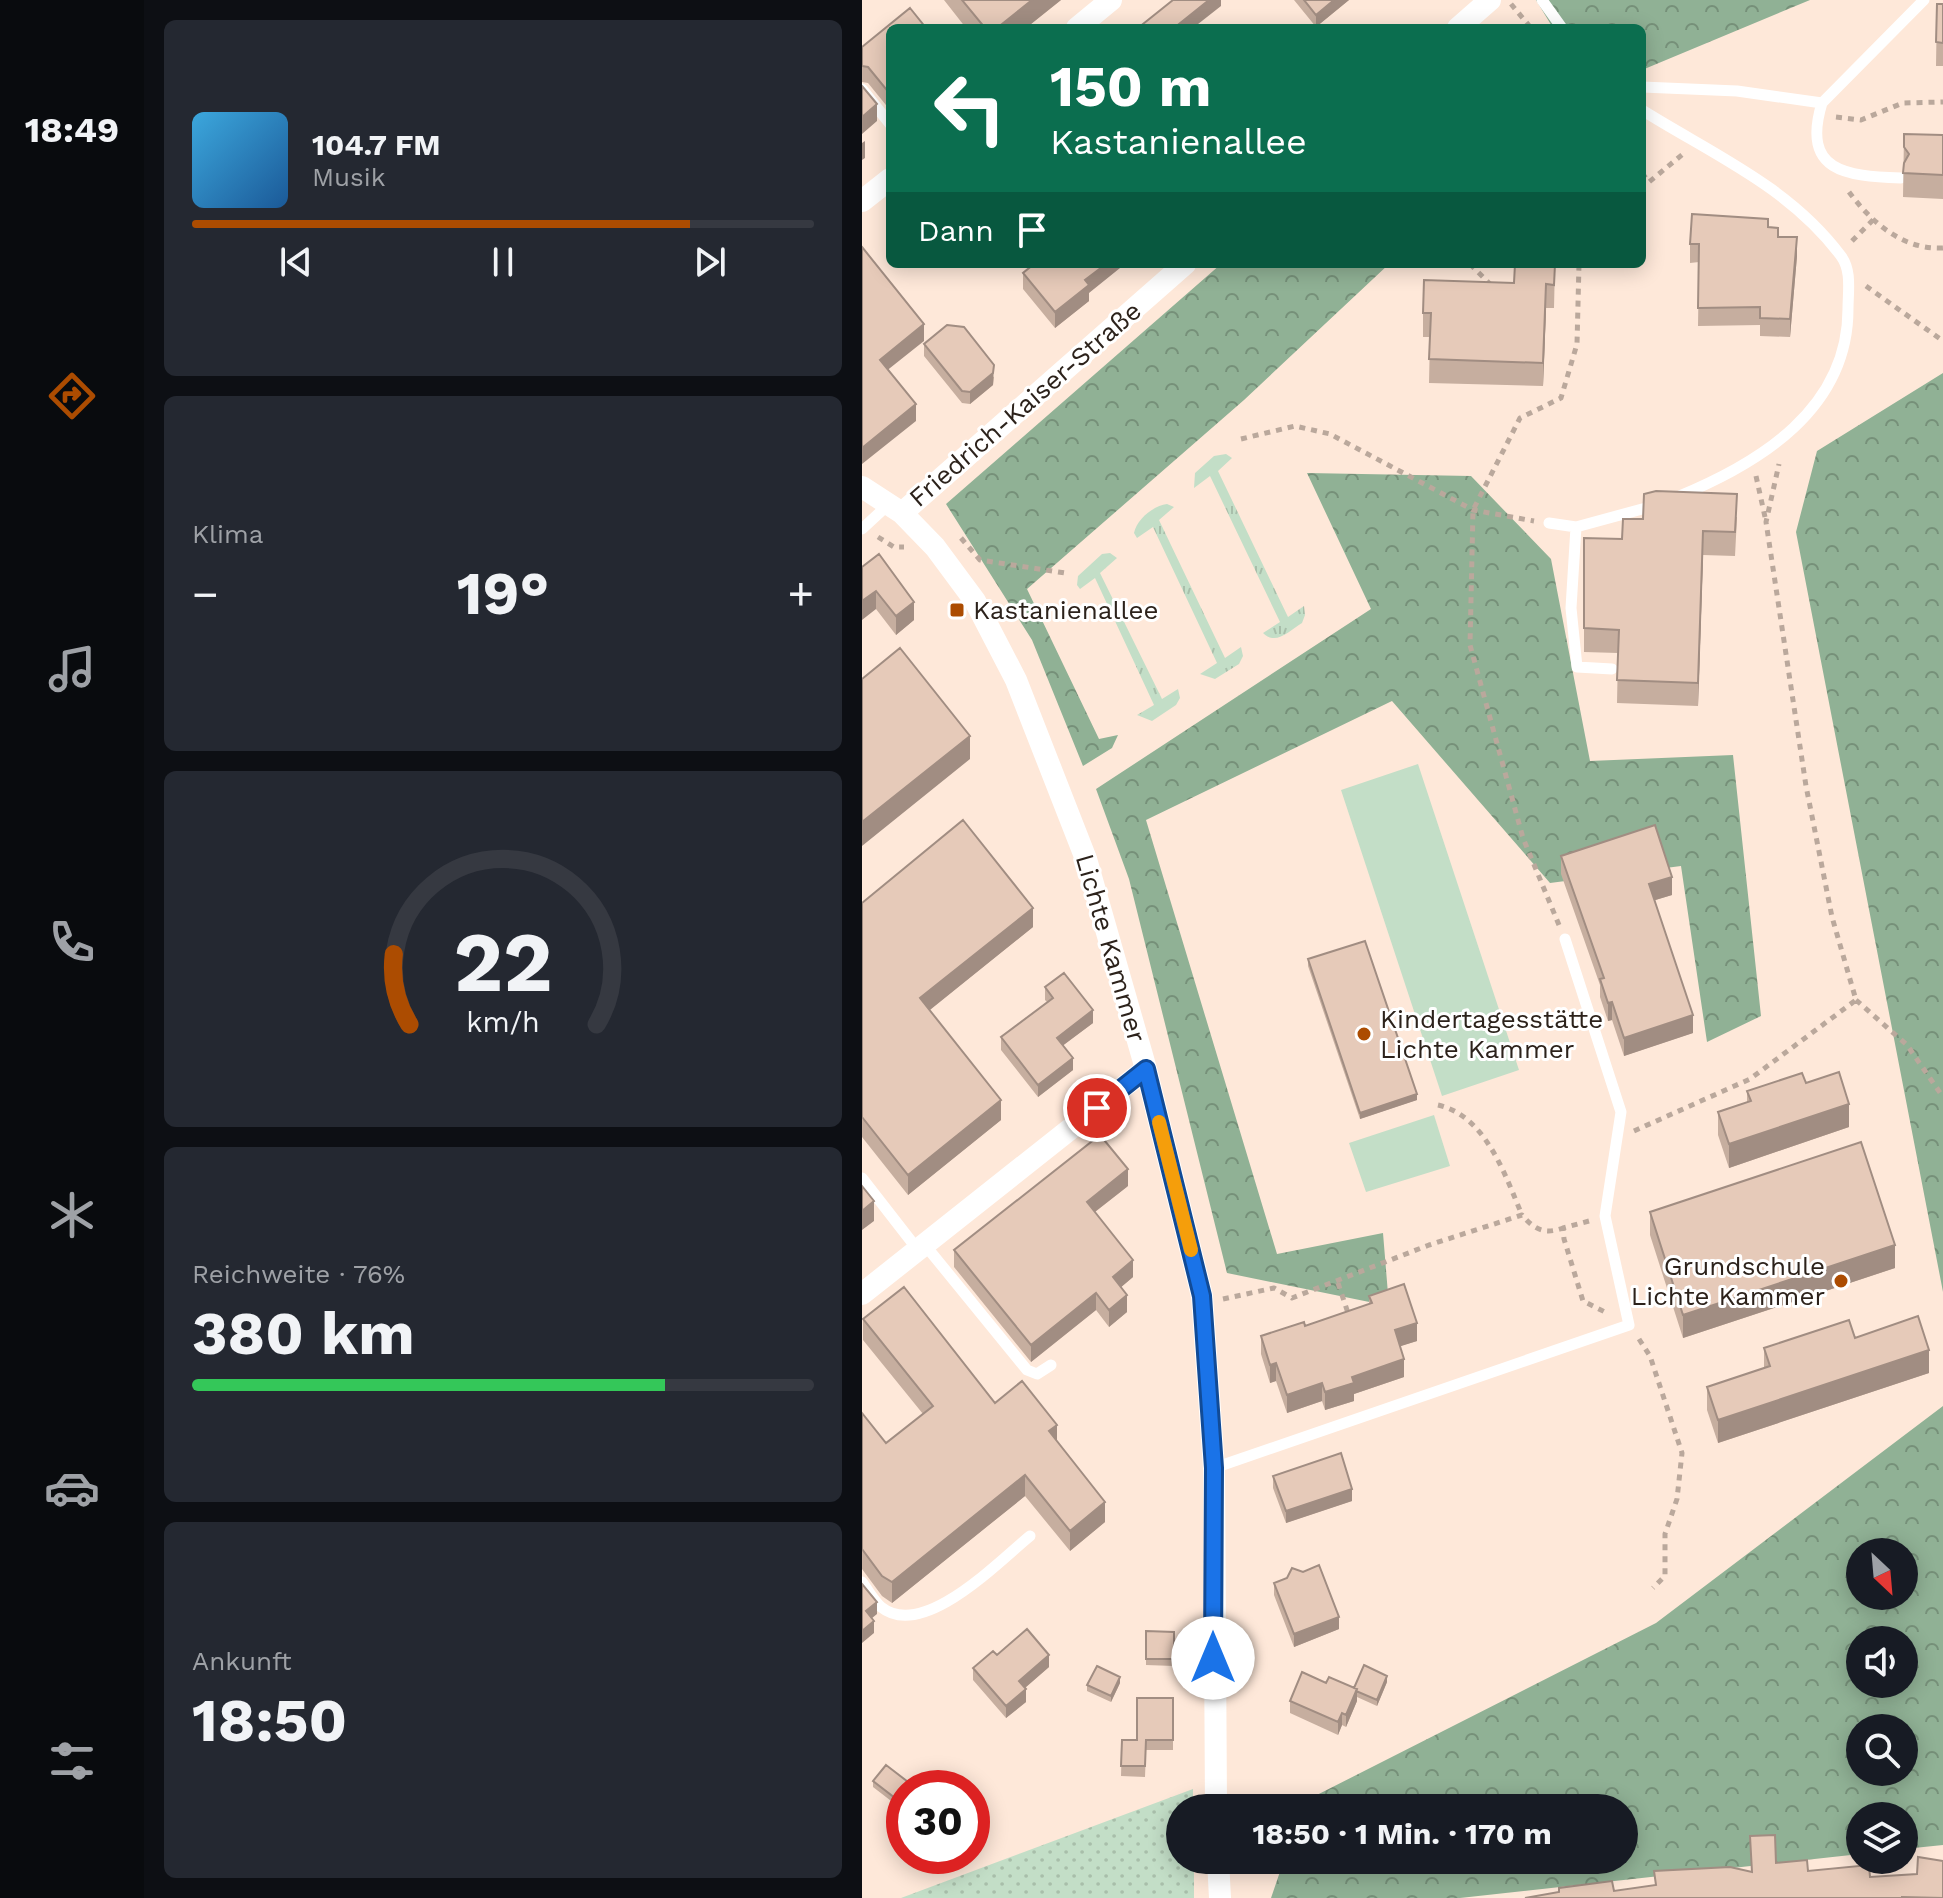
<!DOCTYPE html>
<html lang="de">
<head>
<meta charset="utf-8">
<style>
	body { margin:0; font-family:"Work Sans",sans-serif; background:#242831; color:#f1f3f6; height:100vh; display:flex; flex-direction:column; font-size:30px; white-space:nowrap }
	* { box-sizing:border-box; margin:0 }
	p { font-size:26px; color:#9ea1a6 }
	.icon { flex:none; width:44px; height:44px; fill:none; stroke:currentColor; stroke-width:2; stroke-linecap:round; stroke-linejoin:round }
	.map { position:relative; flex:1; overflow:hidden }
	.details { display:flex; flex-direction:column; gap:20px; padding:20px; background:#0d0f14; width:718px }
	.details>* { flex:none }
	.top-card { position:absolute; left:24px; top:24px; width:760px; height:244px; border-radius:12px; box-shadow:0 4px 20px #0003; background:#0b6e4f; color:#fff; overflow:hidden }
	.needle { width:52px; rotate:154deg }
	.tools { position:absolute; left:984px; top:1538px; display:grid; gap:16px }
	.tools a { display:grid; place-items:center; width:72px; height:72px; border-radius:50%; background:#171b24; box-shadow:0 4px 20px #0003; font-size:40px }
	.speed { position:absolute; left:24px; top:1770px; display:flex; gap:16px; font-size:40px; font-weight:700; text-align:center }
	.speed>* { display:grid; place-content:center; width:104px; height:104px; border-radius:50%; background:#171b24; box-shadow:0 4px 20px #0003; line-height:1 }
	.speed .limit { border:12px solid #d22; background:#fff; color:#111 }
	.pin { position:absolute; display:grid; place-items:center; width:68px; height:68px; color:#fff; margin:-34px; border:4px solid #fff; border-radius:50%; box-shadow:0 2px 8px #0007 }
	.me { position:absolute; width:88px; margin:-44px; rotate:0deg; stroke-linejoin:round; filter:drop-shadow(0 0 6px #0008) }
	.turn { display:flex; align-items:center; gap:28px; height:168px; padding:0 32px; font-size:36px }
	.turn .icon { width:104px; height:104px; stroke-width:2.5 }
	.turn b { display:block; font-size:56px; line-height:68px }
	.then { display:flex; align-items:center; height:76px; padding:0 32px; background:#0003; gap:16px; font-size:30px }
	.big { font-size:60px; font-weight:700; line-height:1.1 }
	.details .tile { flex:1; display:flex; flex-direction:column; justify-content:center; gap:12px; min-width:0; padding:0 28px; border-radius:12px; background:#242831 }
	.details .dial { align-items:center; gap:0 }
	.dial svg { height:208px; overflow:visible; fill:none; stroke:#363941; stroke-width:7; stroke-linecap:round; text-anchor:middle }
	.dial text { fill:#f1f3f6; stroke:none }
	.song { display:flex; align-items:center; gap:24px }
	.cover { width:96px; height:96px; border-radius:12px; background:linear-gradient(135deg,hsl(200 70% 55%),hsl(210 70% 35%)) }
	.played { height:8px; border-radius:4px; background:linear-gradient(90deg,#ac4c01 80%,#363941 80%) }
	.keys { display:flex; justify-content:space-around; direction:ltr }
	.heat { display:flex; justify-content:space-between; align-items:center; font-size:44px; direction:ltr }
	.charge { height:12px; border-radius:6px; background:linear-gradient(90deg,#34c759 76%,#363941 0) }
	.trip { position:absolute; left:304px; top:1794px; width:472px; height:80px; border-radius:40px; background:#171b24; box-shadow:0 4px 20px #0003; font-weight:700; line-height:80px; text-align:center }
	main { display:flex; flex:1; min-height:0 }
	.dock { display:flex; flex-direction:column; width:144px; justify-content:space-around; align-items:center; background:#090b0e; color:#9ea1a6 }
	.dock .icon { width:56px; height:56px }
	.dock .current { color:#ac4c01 }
	.dock b { font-size:36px; color:#f1f3f6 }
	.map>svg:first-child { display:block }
	.grass { fill:url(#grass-tufts) }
	.forest { fill:url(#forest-crowns); fill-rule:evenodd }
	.park { fill:url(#park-dots) }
	.pitch { fill:#c3dec7 }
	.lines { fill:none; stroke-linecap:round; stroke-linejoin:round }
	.path { stroke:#baa89c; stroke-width:5; stroke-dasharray:6 6; stroke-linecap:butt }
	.lane { stroke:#fff; stroke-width:11 }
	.street { stroke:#fff; stroke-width:22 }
	.wall { fill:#c6ae9f }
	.shaded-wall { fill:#a18d82 }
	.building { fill:#e6cab9; stroke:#a18d82; stroke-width:2 }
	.route-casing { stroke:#114b97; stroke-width:20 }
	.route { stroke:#1a73e8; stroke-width:14 }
	.slow { stroke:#f59e0b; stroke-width:14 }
	.poi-dot { fill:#ac4c01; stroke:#fff; stroke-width:3 }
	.labels { text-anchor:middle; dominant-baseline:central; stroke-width:6; stroke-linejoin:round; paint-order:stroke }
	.street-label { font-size:26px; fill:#2c221b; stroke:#fff }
	.poi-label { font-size:26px; fill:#2c221b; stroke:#fff; text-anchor:start }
</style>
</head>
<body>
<main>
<nav class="dock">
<b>18:49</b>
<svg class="icon current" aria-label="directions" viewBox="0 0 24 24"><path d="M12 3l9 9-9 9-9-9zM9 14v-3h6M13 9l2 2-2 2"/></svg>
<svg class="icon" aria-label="music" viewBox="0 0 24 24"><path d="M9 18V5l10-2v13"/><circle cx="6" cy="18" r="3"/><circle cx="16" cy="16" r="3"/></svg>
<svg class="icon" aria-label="phone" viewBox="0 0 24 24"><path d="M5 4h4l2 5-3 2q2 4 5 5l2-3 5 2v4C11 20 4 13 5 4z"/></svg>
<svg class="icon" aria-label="climate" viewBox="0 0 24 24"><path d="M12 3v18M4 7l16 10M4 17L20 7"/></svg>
<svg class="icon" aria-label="car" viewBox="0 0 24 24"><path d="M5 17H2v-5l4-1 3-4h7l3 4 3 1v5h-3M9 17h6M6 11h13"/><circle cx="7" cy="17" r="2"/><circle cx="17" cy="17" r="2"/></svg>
<svg class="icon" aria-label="filters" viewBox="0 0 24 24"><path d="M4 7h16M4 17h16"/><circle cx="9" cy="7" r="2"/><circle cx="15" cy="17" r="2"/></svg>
</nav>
<section class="details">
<div class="tile">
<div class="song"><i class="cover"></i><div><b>104.7 FM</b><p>Musik</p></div></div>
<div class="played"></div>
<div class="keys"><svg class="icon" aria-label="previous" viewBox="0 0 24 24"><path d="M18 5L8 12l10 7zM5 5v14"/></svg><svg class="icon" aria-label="pause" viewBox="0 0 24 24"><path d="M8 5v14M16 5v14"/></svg><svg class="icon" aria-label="next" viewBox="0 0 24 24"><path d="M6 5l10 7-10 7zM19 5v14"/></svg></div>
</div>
<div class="tile"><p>Klima</p>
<div class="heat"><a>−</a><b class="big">19°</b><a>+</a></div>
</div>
<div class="tile dial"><svg viewBox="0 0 100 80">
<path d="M14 69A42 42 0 1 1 86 69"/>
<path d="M14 69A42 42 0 0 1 8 42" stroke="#ac4c01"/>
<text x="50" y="56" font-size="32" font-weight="700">22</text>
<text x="50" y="72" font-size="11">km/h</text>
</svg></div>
<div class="tile"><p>Reichweite · 76%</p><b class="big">380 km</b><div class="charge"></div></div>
<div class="tile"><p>Ankunft</p><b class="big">18:50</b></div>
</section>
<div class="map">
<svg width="1081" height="1898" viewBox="0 0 1081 1898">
	<defs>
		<pattern id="grass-tufts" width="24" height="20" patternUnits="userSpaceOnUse" patternTransform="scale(2)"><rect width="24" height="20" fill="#c3dec7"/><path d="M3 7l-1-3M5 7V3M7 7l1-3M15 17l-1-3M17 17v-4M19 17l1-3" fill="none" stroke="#a8beaa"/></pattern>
		<pattern id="forest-crowns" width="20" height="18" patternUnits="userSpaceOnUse" patternTransform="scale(2)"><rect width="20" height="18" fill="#90b195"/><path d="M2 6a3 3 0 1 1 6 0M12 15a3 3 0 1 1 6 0" fill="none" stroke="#769079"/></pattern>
		<pattern id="park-dots" width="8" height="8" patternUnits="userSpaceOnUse" patternTransform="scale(2)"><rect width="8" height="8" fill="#c3dec7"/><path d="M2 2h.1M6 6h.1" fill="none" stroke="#a8beaa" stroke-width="1.8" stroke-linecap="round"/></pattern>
	</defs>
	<rect width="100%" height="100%" fill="#fee8d9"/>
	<path class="grass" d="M364 454 370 458 356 471 426 617 442 606 443 615 440 623C427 631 414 646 401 633L418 622 348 476 332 488 333 473 352 456Z
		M305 504 312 507 297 520 363 658 379 647 381 656 377 664 353 679 338 674 355 663 291 527 275 538 272 533C275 519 291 506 305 504Z
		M248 553 255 558 238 573 300 699 316 689 318 698 314 705 290 721 275 715 292 705 233 578 218 589 215 585 216 576 240 554Z"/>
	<path class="forest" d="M674 0H948L780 70V28H691Z
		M359 264H527L382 400 165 589 237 739 256 735 250 748 221 766 170 640 84 504Z
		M1081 373V1292L934 532 955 451Z
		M445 473 609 476 689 559 728 761 871 755 899 1016 845 1042 819 866 688 883 530 701 284 820 415 1254 521 1233 527 1306 365 1273 267 879 234 789 509 609Z
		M1081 1406V1845L1042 1849V1816H998V1854L598 1898H409L422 1860H762V1808H440L443 1801 794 1623ZM998 1552H1042V1596H998ZM998 1640H1042V1684H998ZM998 1728H1042V1772H998Z"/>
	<path class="park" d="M331 1789V1808H318V1860H332V1898H39Z"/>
	<path class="pitch" d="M556 764 657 1070 580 1096 479 790Z
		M572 1115 588 1166 504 1192 487 1143Z"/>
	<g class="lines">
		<path class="path" d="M649 4 669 28
			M974 117 999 120 1041 103 1081 102
			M780 173 787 182 821 154
			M987 192C1010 223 1041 250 1081 248
			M990 241 1012 219
			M608 264 630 286
			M1004 286 1081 341
			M379 439 433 426 468 434 611 510 672 521
			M894 476 903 517
			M16 537 32 547H42
			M99 538 118 560 203 573
			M697 925 661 838 608 645 611 510 658 418 699 398 715 344 717 264
			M994 1000 1045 1045 1081 1097
			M576 1105C624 1116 643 1175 660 1215
			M772 1131 888 1079 994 1000 970 917 944 786 904 522 917 464
			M727 1221 701 1228 702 1239 721 1301 745 1313
			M476 1283 487 1316
			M361 1299 412 1288 430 1298 567 1245 660 1215C672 1229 682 1235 701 1228
			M777 1339 788 1356 820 1453 815 1499 803 1534V1576L791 1588"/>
		<path class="lane" d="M680 0 700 28
			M780 87 875 91 960 103 1062 0
			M0 89 28 124
			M960 103C939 172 984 176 1039 178
			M780 110C850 154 928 187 979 256 990 271 986 291 986 309 986 409 898 463 815 497
			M687 523 714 527 795 505
			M714 527 709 608 715 667 750 669
			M0 529 27 504
			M0 1178 56 1250
			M63 1245 165 1370 175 1374 189 1365
			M352 1468 767 1325 743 1216 759 1112 703 939
			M0 1582C6 1590 12 1601 19 1607 61 1641 137 1561 168 1536"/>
		<path class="street" d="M215 28 249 0
			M596 28 628 0
			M0 201 28 179
			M0 487 40 513 73 547 113 601 154 680 224 859 284 1069 340 1296 352 1468 354 1808
			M40 513 323 264
			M0 1294 284 1069
			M356 1860 358 1898"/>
	</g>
	<path class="wall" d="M82 0H199L164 28H104Z
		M432 0H487L454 27Z
		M1075 4H1081V66H1074Z
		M28 28V110L6 83 0 82V47Z
		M1042 134 1081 135V199L1041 197Z
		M906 227 935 256 928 337 898 336V325L836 326 837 262 828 263V244Z
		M693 264 692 308H684L681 386 567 383 568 337H561V313L652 283Z
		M161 273 227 293V301L193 328 161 289Z
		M62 344 132 377 131 385 108 404 100 403 62 356Z
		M875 517 873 556 841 555 836 706 755 703 756 653 722 652V538L760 539 781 519Z
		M0 567 52 620 34 635 14 609Z
		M699 856 810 895 793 900 831 1033 762 1056 750 1020 746 1021 738 997V985L699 874Z
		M0 903 171 927 67 1010 139 1120 46 1195 0 1137Z
		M446 959 555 1100 498 1119 446 966Z
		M183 987 231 1023 201 1045 211 1070 176 1097 139 1050V1037L185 1002 183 1000Z
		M944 1083 987 1127 867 1168 856 1135V1112L885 1102V1091Z
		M266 1186 233 1212 271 1277 259 1287 265 1312 247 1327 234 1310 169 1362 92 1267V1250Z
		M788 1212 1033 1268 821 1338 788 1235Z
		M507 1296 555 1341 538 1346 542 1377 492 1394V1401L463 1410 460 1401 425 1413 414 1381 408 1383 399 1354V1336L443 1326 507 1304Z
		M1 1319 195 1441 243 1522 208 1551 163 1496 30 1603 20 1596 0 1569V1413L24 1443 61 1414 1 1340Z
		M993 1338 1067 1373 856 1443 845 1410V1387L902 1368V1348Z
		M411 1476 490 1501 424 1523 411 1488Z
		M412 1583 477 1629 432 1647 412 1595Z
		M284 1631 312 1632V1666L284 1665Z
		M187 1667 163 1688 164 1702 144 1718 111 1680V1668Z
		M525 1682 515 1706 495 1697V1701L484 1727 480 1725 476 1735 428 1713V1701L464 1683 492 1688Z
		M258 1683 249 1702 225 1691V1685Z
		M311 1698V1750H284L283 1777 259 1776 260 1740H275Z
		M11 1781 50 1788 37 1807 11 1787Z"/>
	<path class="shaded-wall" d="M170 0H199L164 28H135Z
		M347 0H359V6L331 28H312Z
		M472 0H487L454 27V15Z
		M15 104V121L0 134V117Z
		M3 141V158L0 160V143Z
		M935 237V256L928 337V319Z
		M244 264H263L227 293V301L193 328V312L223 280Z
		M684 284V308L681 386V363Z
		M62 324V341L18 376V360Z
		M132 365 131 385 108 404V392Z
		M54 404V421L0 464V448Z
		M841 531V555L836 706V683Z
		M14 591V609L0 620V601Z
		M52 602V620L34 635V616Z
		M108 736V759L0 846V822Z
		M810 877V895L787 902V884Z
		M171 908V927L58 1018V998Z
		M750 1002V1020L746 1021V1003Z
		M231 1010V1023L195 1050V1038Z
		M831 1015V1033L762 1056V1038Z
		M211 1058V1070L176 1097V1085Z
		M555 1094V1100L498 1119V1113Z
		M139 1100V1120L46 1195V1175Z
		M987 1104V1127L867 1168V1144Z
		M266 1169V1186L225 1218V1202Z
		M12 1201V1221L0 1230V1211Z
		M1033 1245V1268L821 1338V1315Z
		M271 1260V1277L251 1294V1277Z
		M234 1293V1310L169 1362V1345Z
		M265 1295V1312L247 1327V1310Z
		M555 1323V1341L533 1348V1330Z
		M1067 1350V1373L856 1443V1420Z
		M542 1359V1377L492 1394V1401L463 1410V1392L490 1377Z
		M414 1363V1381L408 1383V1365Z
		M460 1383V1401L425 1413V1395Z
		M195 1425V1445L187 1431Z
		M163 1475V1496L30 1603V1582Z
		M490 1489V1501L424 1523V1511Z
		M243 1502V1522L208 1551V1531Z
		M15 1602V1614L4 1623V1611Z
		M477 1617V1629L432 1647V1634Z
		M12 1621V1633L0 1643V1631Z
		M187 1655V1667L157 1693V1681Z
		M525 1676V1682L515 1706V1700Z
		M258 1677V1683L249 1702V1696Z
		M164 1689V1702L144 1718V1706Z
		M495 1689V1701L484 1727V1715Z
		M480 1713V1725L476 1735V1722Z
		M42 1795V1801L37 1807V1801Z"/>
	<path class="building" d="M100 0H170L135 28H123Z
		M311 0H347L312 28H276Z
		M442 0H472L454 15Z
		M1075 4H1081V43L1074 42Z
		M48 8 64 28H28V94L6 67 0 66V47Z
		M0 86 15 104 0 117Z
		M1042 134 1081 135V175L1041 173 1042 163 1047 154 1042 147Z
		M830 214 906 219V227L916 228V237H935L928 319 898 318V307L836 308 837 244H828Z
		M0 247 62 324 18 360 54 404 0 448Z
		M172 264H244L223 280 227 285 193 312 161 273Z
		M653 264H693L692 285 684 284 681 363 567 359 569 313H561L562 280 652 283Z
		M85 325 102 327 132 365 131 373 108 392 100 391 62 344Z
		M794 491 875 494 873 532 841 531 836 683 755 680 757 630 722 628V538L760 539 761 519H781L782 494Z
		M17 554 52 602 34 616 14 591 0 601V567Z
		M38 648 108 736 0 822V679Z
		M101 820 171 908 58 998 139 1100 46 1175 0 1117V903Z
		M793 825 810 877 787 884 831 1015 762 1038 750 1002 746 1003 738 979 742 978 699 856Z
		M503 941 555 1094 498 1113 446 959Z
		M202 973 231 1010 195 1038 211 1058 176 1085 139 1037 191 998 183 987Z
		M977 1072 987 1104 867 1144 856 1112 889 1101 885 1091 940 1073 944 1083Z
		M238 1135 266 1169 225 1202 271 1260 251 1277 265 1295 247 1310 234 1293 169 1345 92 1250Z
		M999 1142 1033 1245 821 1315 788 1212Z
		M0 1186 12 1201 0 1211Z
		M542 1284 555 1323 533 1330 542 1359 490 1377 492 1383 463 1392 460 1383 425 1395 414 1363 408 1365 399 1336 442 1322 443 1326 510 1303 507 1296Z
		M42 1287 133 1403 160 1381 195 1425 187 1431 243 1502 208 1531 163 1475 30 1582 20 1576 0 1549V1413L24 1443 71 1406 1 1319Z
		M1056 1316 1067 1350 856 1420 845 1387 908 1366 902 1348 987 1320 993 1338Z
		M479 1453 490 1489 424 1511 411 1476Z
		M457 1565 477 1617 432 1634 412 1583 425 1578 430 1568 441 1572Z
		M0 1584 15 1602 4 1611 12 1621 0 1631Z
		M165 1629 187 1655 157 1681 164 1689 144 1706 111 1668 131 1651 135 1655Z
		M284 1631 312 1632V1659H284Z
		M502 1665 525 1676 515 1700 494 1691 495 1689 492 1688Z
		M235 1666 258 1677 249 1696 225 1685Z
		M440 1672 464 1683 467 1677 495 1689 484 1715 480 1713 476 1722 428 1701Z
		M275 1698H311V1740H284L283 1766H259L260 1740H275Z
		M24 1765 50 1785 47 1788H42V1795L37 1801 11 1781Z
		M913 1835 914 1863 945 1860 946 1871 1007 1865 1008 1877 1055 1874 1056 1857 1081 1861V1898L1040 1897V1898H663L697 1892V1888L750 1881 752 1891 794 1885 792 1871 868 1867 890 1872 888 1836Z"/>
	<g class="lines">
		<defs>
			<path id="route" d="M235 1108 284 1069 340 1296 352 1468 351 1658"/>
		</defs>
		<use href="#route" class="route-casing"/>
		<use href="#route" class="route"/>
		<path class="slow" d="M297 1122 329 1250"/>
	</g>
	<g class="poi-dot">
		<rect x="87" y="602" width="16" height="16" rx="4"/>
		<circle cx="502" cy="1034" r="8"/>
		<circle cx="979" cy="1281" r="8"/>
	</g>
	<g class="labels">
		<g class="street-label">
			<text transform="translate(163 404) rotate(-41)">Friedrich-Kaiser-Straße</text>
			<text transform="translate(249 948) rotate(74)">Lichte Kammer</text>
		</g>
		<g class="poi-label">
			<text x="111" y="610">Kastanienallee</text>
			<text x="518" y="1019">Kindertagesstätte<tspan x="518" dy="30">Lichte Kammer</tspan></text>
			<text x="963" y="1266" text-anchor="end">Grundschule<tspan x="963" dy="30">Lichte Kammer</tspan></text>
		</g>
	</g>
</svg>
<div class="tools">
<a><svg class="needle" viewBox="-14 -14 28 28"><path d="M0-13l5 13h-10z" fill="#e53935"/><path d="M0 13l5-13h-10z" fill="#9ea1a6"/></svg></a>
<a><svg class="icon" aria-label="sound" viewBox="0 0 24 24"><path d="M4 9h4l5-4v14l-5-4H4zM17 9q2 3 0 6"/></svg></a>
<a><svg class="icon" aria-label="search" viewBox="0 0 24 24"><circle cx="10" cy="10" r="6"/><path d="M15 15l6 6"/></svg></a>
<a><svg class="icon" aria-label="layers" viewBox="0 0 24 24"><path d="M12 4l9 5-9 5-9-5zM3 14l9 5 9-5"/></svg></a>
</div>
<div class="speed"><div class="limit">30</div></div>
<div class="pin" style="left:235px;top:1108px;background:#d93025"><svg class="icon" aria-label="arrive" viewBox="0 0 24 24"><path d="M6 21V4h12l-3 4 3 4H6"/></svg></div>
<svg class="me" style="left:351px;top:1658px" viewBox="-20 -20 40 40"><circle r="19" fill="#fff"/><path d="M0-13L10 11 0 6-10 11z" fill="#1a73e8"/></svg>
<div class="trip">18:50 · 1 Min. · 170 m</div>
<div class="top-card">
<div class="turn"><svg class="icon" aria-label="left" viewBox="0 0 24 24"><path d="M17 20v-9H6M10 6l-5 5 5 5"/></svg><div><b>150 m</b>Kastanienallee</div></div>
<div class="then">Dann<svg class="icon" aria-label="arrive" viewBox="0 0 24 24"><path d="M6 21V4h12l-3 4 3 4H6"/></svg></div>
</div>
</div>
</main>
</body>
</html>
